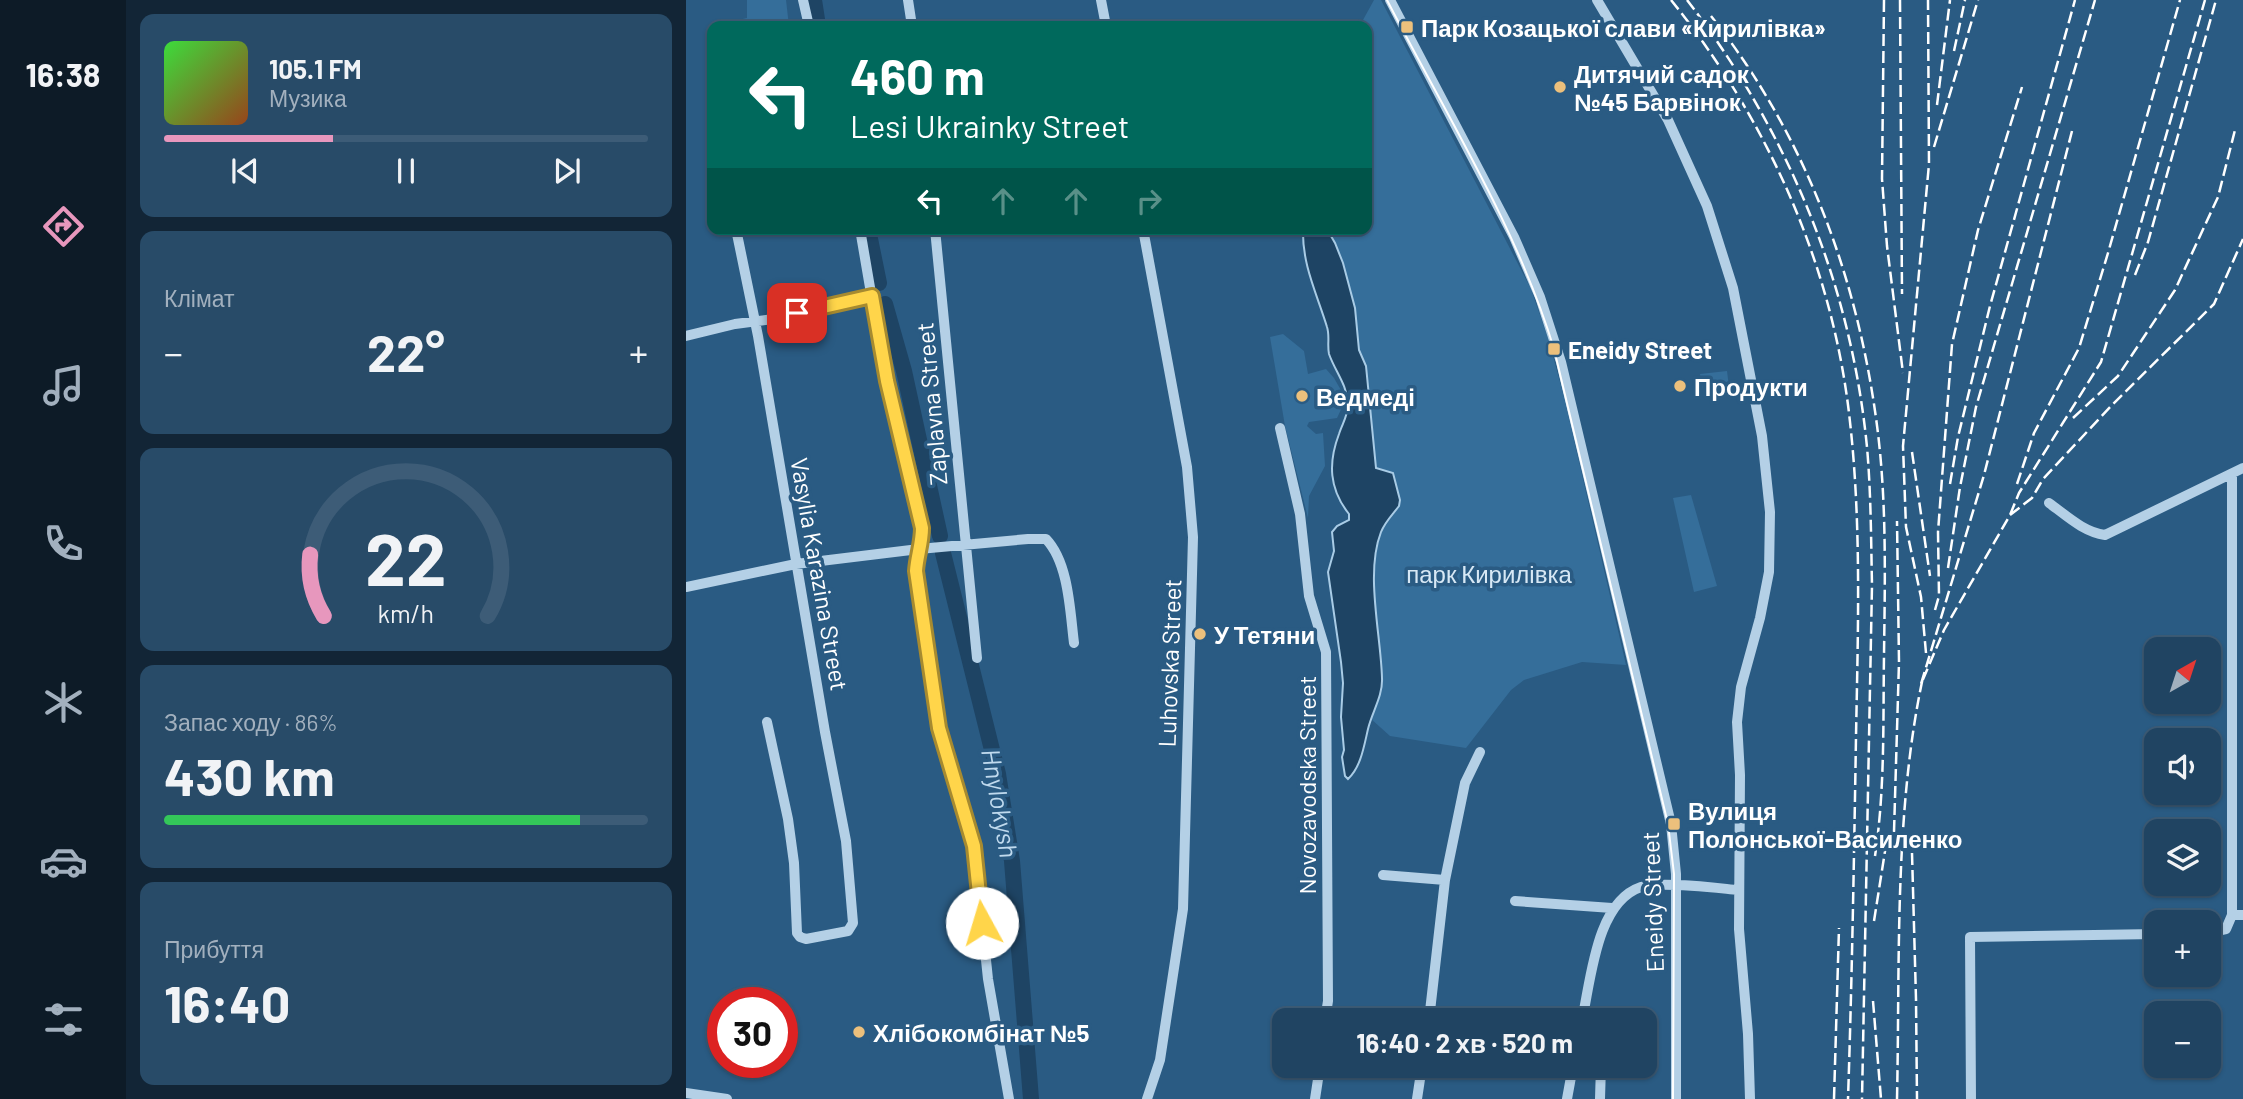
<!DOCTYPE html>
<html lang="uk">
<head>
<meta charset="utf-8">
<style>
	body { margin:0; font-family:Barlow,sans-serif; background:#284b68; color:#f1f3f6; height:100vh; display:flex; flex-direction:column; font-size:26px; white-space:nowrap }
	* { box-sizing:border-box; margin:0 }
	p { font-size:23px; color:#a2b0be }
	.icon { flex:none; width:38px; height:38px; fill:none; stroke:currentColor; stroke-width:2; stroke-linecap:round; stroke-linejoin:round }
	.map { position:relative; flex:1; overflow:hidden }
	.panel { display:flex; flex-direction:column; gap:14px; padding:14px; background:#122536; width:560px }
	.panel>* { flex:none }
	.guide { position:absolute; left:21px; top:21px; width:665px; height:214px; border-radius:14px; box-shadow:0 2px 5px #0004,0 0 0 2px #3d5c77; background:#00695c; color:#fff; overflow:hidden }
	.needle { width:46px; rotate:39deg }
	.fabs { position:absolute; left:1458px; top:637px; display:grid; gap:14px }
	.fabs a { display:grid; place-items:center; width:77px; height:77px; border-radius:14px; background:#204462; box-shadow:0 2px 5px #0004,0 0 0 2px #3d5c77; font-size:35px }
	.speed { position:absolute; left:21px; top:987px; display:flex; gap:14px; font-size:35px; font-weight:700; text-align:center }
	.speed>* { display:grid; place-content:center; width:91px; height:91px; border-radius:50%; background:#204462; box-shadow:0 2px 5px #0004,0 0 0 2px #3d5c77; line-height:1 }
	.speed .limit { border:10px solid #d22; background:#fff; color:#111 }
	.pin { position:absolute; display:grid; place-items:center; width:60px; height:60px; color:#fff; margin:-30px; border-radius:14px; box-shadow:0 4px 10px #0006 }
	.me { position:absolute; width:77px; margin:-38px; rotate:354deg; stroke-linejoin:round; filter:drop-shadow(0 0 5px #0008) }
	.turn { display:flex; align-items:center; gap:24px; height:147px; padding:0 28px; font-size:32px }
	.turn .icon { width:91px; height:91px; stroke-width:2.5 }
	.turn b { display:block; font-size:49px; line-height:60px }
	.lanes { display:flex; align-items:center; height:66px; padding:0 28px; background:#0003; justify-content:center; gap:35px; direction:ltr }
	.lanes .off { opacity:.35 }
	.big { font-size:52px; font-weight:700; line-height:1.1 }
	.panel .tile { flex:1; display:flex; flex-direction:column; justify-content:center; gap:10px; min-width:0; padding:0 24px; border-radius:14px; background:#284b68 }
	.panel .dial { align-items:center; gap:0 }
	.dial svg { height:182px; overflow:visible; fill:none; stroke:#3d5c77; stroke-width:7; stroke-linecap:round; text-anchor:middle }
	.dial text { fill:#f1f3f6; stroke:none }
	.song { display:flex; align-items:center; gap:21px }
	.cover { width:84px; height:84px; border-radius:10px; background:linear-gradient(135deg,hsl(120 70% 55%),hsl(20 70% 35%)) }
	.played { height:7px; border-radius:4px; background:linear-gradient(90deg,#e797bd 35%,#3d5c77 35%) }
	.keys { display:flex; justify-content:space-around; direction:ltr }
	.heat { display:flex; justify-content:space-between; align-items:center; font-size:38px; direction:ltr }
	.charge { height:10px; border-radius:5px; background:linear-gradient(90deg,#34c759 86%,#3d5c77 0) }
	.trip { position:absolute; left:586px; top:1008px; width:385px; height:70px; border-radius:14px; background:#204462; box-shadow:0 2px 5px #0004,0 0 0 2px #3d5c77; font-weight:700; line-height:70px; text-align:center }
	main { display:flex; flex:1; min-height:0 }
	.tab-bar { display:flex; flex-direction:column; width:126px; justify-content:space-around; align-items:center; background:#0d1b27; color:#a2b0be }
	.tab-bar .icon { width:49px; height:49px }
	.tab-bar .selected { color:#e797bd }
	.tab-bar b { font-size:32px; color:#f1f3f6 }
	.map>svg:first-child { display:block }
	.green { fill:#356e9a }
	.water { fill:#1e4464; stroke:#a9cce6; stroke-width:2 }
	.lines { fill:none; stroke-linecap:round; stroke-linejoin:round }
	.river { stroke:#1e4464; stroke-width:16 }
	.minor { stroke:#b4d0e6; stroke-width:10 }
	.tram { stroke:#fff; stroke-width:2 }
	.rail { stroke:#fff; stroke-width:2.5; stroke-dasharray:12 5; stroke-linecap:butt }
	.route-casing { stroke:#a68a30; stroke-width:18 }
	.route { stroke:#ffd54a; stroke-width:12 }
	.poi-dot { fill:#ecc07c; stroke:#2a5b83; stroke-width:2.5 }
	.labels { text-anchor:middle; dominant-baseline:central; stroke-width:7; stroke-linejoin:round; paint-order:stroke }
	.poi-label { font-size:24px; font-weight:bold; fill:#fff; stroke:#2a5b83; text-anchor:start }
	.street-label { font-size:24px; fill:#fff; stroke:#2a5b83 }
	.park-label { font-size:24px; fill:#d7e8f5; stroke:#2a5b83 }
	.water-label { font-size:26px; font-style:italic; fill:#c0daee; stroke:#2a5b83 }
</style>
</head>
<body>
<main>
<nav class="tab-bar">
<b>16:38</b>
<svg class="icon selected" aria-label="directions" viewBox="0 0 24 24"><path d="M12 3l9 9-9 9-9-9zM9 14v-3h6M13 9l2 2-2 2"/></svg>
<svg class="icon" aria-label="music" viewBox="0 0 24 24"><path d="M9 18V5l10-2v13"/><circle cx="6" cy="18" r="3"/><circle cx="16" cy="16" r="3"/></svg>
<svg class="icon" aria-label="phone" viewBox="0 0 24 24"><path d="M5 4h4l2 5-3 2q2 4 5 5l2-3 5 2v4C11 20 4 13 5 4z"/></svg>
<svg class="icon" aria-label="climate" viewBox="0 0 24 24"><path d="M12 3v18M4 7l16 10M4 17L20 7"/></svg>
<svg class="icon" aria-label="car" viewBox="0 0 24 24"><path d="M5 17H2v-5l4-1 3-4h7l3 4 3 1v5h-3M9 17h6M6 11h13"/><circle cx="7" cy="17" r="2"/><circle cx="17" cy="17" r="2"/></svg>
<svg class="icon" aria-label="filters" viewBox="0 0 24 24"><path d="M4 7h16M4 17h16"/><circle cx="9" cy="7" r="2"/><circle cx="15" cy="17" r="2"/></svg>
</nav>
<section class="panel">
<div class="tile">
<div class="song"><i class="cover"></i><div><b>105.1 FM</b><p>Музика</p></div></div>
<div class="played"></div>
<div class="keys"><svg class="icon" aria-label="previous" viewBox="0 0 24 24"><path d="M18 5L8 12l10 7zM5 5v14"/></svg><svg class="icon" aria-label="pause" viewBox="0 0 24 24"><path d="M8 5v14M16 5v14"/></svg><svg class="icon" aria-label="next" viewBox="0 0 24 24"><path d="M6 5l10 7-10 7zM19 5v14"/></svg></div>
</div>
<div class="tile"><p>Клімат</p>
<div class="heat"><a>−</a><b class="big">22°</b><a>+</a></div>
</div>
<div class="tile dial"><svg viewBox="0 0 100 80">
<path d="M14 69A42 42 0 1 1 86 69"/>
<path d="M14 69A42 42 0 0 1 8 42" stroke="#e797bd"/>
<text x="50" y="56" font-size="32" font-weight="700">22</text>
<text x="50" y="72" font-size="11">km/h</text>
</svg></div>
<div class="tile"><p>Запас ходу · 86%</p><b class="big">430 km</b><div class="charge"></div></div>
<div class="tile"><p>Прибуття</p><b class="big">16:40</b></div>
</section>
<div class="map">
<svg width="1557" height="1099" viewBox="0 0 1557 1099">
	<rect width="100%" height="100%" fill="#2a5b83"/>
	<path class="green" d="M61 0H100L103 26H52V20L61 18Z
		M688 0H695L845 289 863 341 878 397 940 665 896 662 838 680 825 690 780 748 704 736 684 718 695 693 696 677 689 618V559L694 534 713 506 690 468 680 366 673 350 669 308 657 263 649 243 641 229H681V26H667L677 20Z
		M597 334 618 351 622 374 640 369 648 378 660 399 651 418 623 422 621 426 630 434 637 433 639 466 623 496 622 518 599 426 584 337Z
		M1041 371 1043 387 1017 391 1014 374Z
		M1005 495 1031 586 1008 592 987 498Z"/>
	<path class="water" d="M617 229H641L649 243 657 263 669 308 673 350 680 366 690 468 707 473 714 500 713 506C707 514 699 522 695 532 679 573 695 635 696 678 697 696 686 712 682 729 678 746 675 767 662 779L659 776 656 757 658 750 655 717 657 683 655 662 642 572 648 551 646 532 651 526 663 520V514C643 489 642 463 653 434 656 424 663 414 662 403 661 385 649 371 643 354 641 345 644 336 641 327 631 294 616 265 617 229Z"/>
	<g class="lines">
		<path class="river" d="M128 0 132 26
			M182 229 193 283
			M199 304 218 371 254 536
			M257 553 312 774 326 861 345 1099"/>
		<path class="minor" d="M117 0 123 26
			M222 0 226 26
			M415 0 420 26
			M704 0 828 237 854 297 875 362 985 824 990 874V1099
			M911 0 982 120 1021 206 1047 288 1076 436 1084 512 1083 572 1074 618 1055 687 1051 722 1054 775 1053 929 1062 1034 1064 1099
			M24 86 26 96
			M50 229 72 336 139 732 160 841 167 923 162 931 120 939 114 937 111 933 108 863 102 819 81 722
			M174 229 200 381 235 528C236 543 231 556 230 571L253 728 288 846 302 979 323 1099
			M249 229 291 658
			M457 229 501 467 507 537 497 909 474 1060 461 1099
			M0 336 49 324 87 319 185 296
			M594 428 614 514 623 596 640 652 642 1001 639 1020
			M1363 503C1380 515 1397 532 1419 535L1557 468
			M0 587 110 564 233 549 342 539H360C383 563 384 612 388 643
			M697 875 759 880
			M829 901 926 908
			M1546 915V474
			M1522 933 1540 929 1546 915H1557
			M743 1020 759 880 779 783 794 752
			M896 1020C905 980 910 902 955 887 974 881 1030 888 1052 890
			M0 1093 41 1099
			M629 1099 634 1066
			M731 1099 736 1066
			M881 1099 887 1066
			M914 1099 915 1066
			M1285 1099 1284 937 1470 934"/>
		<path class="tram" d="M701 0C759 113 831 227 868 349L982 824 988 874 987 1099"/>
		<path class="rail" d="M985 0C1078 115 1143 257 1162 405 1176 515 1172 627 1170 737 1168 858 1166 979 1162 1099
			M1001 0C1101 130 1165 283 1181 447 1185 493 1185 539 1186 585L1176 1099
			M1198 0 1196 179 1201 246 1217 373
			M1214 0 1216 294
			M1025 16C1117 132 1170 272 1190 418 1201 496 1199 576 1198 655 1197 722 1199 790 1189 856
			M1268 51 1279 0
			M1251 105 1264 0
			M1386 131 1298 475 1235 684 1258 630 1324 515 1333 493 1415 362 1519 0
			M1248 147 1292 0
			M1449 275 1462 242 1530 0
			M1387 418 1432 376 1489 290 1532 197 1549 130
			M1226 452 1244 576
			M1264 484 1272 437 1304 306 1389 0
			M1331 484 1348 433 1393 348 1422 253 1494 0
			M1324 515 1346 498 1357 479 1426 405 1528 304 1557 239
			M1262 568 1274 487 1290 407 1409 0
			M1249 610 1253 596 1252 532 1266 344 1292 230 1336 87
			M1240 653 1235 597 1220 527 1217 446 1243 164 1242 0
			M1208 832 1213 662 1211 521
			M1226 853 1230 999 1231 1099
			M1188 921 1200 845
			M1187 1001 1195 1099
			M1148 1099 1153 928
			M1211 1099C1214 962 1208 811 1237 677"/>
	</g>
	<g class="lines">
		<defs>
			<path id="route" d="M111 313 186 296 201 381 236 528C236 543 231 556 230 571L253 728 288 846 296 923"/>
		</defs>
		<use href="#route" class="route-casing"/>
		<use href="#route" class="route"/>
	</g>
	<g class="poi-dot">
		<rect x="714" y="20" width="14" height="14" rx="3.5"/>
		<circle cx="874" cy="87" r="7"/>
		<rect x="861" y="342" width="14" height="14" rx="3.5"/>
		<circle cx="994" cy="386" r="7"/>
		<circle cx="616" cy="396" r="7"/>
		<circle cx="514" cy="634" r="7"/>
		<rect x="981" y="817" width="14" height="14" rx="3.5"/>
		<circle cx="173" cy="1032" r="7"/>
	</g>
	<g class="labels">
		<g class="poi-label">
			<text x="735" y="27">Парк Козацької слави «Кирилівка»</text>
			<text x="888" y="73">Дитячий садок<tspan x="888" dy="28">№45 Барвінок</tspan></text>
			<text x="882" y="349">Eneidy Street</text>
			<text x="1008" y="386">Продукти</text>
			<text x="630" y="396">Ведмеді</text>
			<text x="528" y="634">У Тетяни</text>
			<text x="1002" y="810">Вулиця<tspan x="1002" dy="28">Полонської-Василенко</tspan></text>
			<text x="187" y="1032">Хлібокомбінат №5</text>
		</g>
		<g class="street-label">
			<text transform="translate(245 404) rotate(-95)">Zaplavna Street</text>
			<text transform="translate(134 574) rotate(80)">Vasylia Karazina Street</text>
			<text transform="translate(483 663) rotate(-88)">Luhovska Street</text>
			<text transform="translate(620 785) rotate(-90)">Novozavodska Street</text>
			<text transform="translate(966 902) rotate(-92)">Eneidy Street</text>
		</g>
		<g class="park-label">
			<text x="803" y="573">парк Кирилівка</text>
		</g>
		<g class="water-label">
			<text transform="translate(315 803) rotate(80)">Hnylokysh</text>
		</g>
	</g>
</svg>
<div class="fabs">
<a><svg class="needle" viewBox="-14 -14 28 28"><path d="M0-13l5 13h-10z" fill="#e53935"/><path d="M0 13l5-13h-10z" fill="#a2b0be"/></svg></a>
<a><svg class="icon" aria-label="sound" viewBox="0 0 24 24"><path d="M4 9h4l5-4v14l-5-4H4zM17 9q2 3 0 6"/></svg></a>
<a><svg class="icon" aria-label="layers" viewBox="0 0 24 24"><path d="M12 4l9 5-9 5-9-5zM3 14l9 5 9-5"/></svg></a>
<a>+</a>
<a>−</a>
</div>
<div class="speed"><div class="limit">30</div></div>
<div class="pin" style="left:111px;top:313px;background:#d93025"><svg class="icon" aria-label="arrive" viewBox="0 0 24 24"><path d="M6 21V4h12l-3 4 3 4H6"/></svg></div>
<svg class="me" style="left:296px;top:923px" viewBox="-20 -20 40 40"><circle r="19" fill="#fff"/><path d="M0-13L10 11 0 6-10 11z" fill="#ffd54a"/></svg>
<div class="trip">16:40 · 2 хв · 520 m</div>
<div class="guide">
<div class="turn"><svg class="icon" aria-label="left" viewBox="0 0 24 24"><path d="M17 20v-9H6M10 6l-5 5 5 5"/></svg><div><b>460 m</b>Lesi Ukrainky Street</div></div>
<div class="lanes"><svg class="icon" aria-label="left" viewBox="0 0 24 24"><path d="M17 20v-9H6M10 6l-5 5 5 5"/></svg><svg class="icon off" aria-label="ahead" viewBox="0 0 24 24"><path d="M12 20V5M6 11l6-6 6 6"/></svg><svg class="icon off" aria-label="ahead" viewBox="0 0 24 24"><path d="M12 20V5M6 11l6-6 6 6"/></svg><svg class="icon off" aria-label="right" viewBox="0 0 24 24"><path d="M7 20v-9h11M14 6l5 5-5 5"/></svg></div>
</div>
</div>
</main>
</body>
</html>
